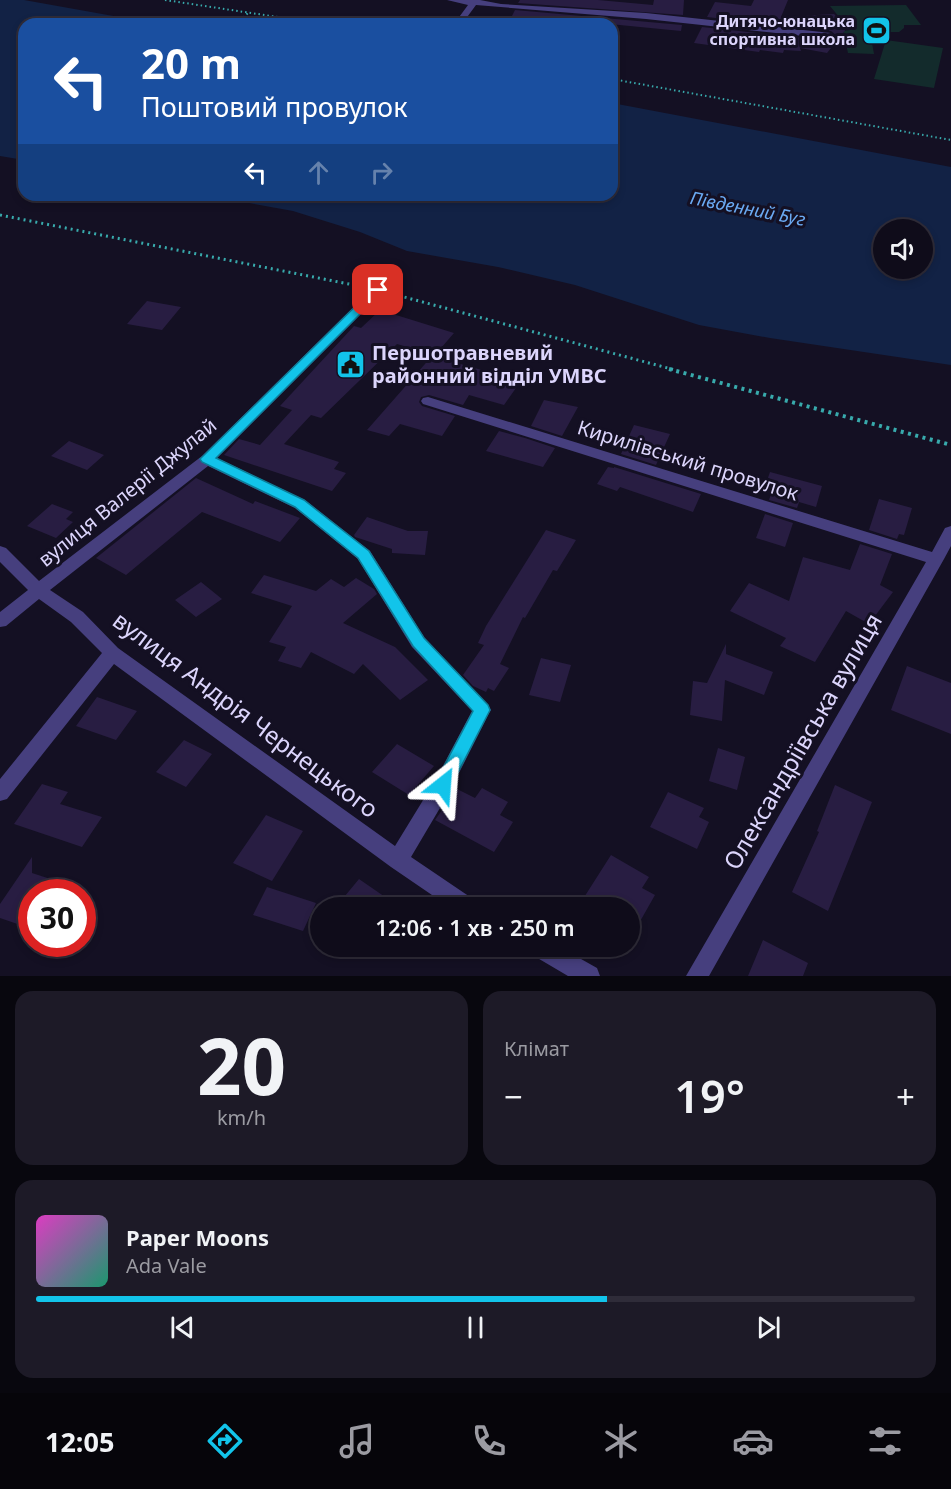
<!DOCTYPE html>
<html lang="uk">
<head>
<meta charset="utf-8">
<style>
	body { margin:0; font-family:"Noto Sans",sans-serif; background:#1d1a27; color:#f1f3f6; height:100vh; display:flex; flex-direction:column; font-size:22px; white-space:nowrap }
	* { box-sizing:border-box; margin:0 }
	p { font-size:20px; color:#9b9ba2 }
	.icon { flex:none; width:33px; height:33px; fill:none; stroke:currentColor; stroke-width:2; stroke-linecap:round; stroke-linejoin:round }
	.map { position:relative; height:976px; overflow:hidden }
	.sheet { display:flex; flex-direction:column; gap:15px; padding:15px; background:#08070e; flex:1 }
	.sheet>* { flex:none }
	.hud { position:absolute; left:18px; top:18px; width:600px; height:183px; border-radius:18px; box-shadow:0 3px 9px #0003,0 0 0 2px #2f2c39; background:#1a4fa0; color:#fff; overflow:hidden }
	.controls { position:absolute; left:873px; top:219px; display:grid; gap:12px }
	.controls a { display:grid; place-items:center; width:60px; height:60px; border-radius:50%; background:#0f0c1a; box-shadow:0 3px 9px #0003,0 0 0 2px #2f2c39; font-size:30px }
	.speed { position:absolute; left:18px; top:879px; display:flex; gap:12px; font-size:30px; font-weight:700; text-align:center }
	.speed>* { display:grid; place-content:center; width:78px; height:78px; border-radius:50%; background:#0f0c1a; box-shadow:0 3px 9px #0003,0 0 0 2px #2f2c39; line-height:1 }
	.speed .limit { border:9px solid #d22; background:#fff; color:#111 }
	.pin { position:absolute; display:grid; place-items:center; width:51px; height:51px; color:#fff; margin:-26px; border-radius:12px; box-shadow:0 3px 9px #0006 }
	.me { position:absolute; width:66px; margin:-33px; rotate:28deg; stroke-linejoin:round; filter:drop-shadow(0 0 4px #0008) }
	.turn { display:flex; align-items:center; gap:21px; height:126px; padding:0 24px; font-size:27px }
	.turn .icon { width:78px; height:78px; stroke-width:2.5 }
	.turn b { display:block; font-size:42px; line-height:51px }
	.lanes { display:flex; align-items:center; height:57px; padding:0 24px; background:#0003; justify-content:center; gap:30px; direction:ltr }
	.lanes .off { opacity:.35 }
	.big { font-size:45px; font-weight:600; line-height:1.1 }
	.sheet .tile { flex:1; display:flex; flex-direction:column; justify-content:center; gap:9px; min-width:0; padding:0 21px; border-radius:18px; background:#1d1a27 }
	.sheet .dial { align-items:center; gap:0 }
	.dial b { font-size:78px; line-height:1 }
	.song { display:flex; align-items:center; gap:18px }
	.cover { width:72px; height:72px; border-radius:9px; background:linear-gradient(135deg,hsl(310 70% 55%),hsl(160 70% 35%)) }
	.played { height:6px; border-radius:3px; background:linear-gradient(90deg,#12c4ea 65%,#2f2c39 65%) }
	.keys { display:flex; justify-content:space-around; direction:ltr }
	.heat { display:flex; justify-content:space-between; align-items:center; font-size:33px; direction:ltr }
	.sheet .tiles { flex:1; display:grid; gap:15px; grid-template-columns:1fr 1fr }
	.tile:last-child { grid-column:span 2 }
	.trip { position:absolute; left:310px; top:897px; width:330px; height:60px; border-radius:30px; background:#0f0c1a; box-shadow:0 3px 9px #0003,0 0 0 2px #2f2c39; font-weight:600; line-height:60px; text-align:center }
	.tabs { display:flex; height:96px; justify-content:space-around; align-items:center; background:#06050a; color:#9b9ba2 }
	.tabs .icon { width:42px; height:42px }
	.tabs .selected { color:#12c4ea }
	.tabs b { font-size:27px; color:#f1f3f6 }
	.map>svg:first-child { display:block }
	.green { fill:#132b2c }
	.water { fill:#122245; fill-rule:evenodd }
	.building { fill:#281d42 }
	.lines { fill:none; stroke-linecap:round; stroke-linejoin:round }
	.path-far2 { stroke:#38aaac; stroke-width:2; stroke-dasharray:1.5 3; stroke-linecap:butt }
	.path-far1 { stroke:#38aaac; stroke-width:3; stroke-dasharray:2 4; stroke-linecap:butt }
	.path { stroke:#38aaac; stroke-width:4; stroke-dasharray:3 4.5; stroke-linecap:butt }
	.minor { fill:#463f7e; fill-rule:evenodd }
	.route { fill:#12c4ea; stroke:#0c7f98; stroke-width:1.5 }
	.labels { text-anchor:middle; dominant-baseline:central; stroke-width:6; stroke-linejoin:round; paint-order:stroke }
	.far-poi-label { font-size:16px; font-weight:bold; fill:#dcd5fc; stroke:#141023; text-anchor:end }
	.far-water-label { font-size:18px; font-style:italic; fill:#6baaf3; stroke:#141023 }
	.poi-label { font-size:20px; font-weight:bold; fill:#dcd5fc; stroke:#141023; text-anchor:start }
	.street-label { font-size:20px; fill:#dcd5fc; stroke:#141023 }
	.near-street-label { font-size:24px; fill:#dcd5fc; stroke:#141023 }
</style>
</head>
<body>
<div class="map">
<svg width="951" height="976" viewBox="0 0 951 976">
	<rect width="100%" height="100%" fill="#141023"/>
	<path class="green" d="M906 5 921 25H904V28L899 32H870L874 54 848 53 843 31 850 30 830 6Z
		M886 40 943 48 934 88 874 79Z"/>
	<path class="water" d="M0 0H24L158 24H24V160L0 156Z
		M612 103 951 167V365L770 338 699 325 575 285 498 267 407 251 360 232 293 211 205 195H612ZM884 230H922V268H884Z"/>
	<path class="building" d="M520 0H598L653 5 654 0H684L683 15 518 3Z
		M754 0H788L781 17 834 14 847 28 827 53 800 48 801 51 784 50 783 53 760 50 759 52 694 43 702 27 831 41 837 36 831 31 707 17 715 2 751 6Z
		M515 10 682 25 681 31 548 18H511Z
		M147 301 181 307 162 330 127 324Z
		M380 310 454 333 435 355 397 344 321 418 311 415 284 444 339 462 334 469 346 473 332 491 224 455 239 439 260 445 292 410 280 406 354 326 361 328Z
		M432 356 521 381 504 405 469 395 463 405 429 395 421 397 419 402 422 406 455 416 442 436 400 424 389 436 367 430Z
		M544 400 578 407 562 436 531 426Z
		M634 425 670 434 656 465 621 454Z
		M499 431 525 438 555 448 543 467 486 451Z
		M69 441 104 455 87 470 51 456Z
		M608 467 614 468V467L701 494 693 512 620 487 617 491 597 484Z
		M770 472 822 486 816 507 799 502 797 508 769 500 771 494 763 492Z
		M196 478 253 504 255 501 300 518 280 542 202 512 126 575 96 558Z
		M879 499 912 508 904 535 899 534 897 539 869 530Z
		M52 504 73 512 66 519 73 522 56 538 27 526Z
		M765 514 793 523 785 547 756 538Z
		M367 517 408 531H428L425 555 392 553V549L355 537 354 535Z
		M546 530 576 540 557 571 553 570 525 618 523 617 500 664 509 668 494 691 488 688 486 692 473 686 463 675 484 645 478 643 486 626Z
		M860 544 892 554 880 585 893 592 869 624 846 611 815 662 780 646 786 638 730 611 749 583 789 601 803 557 850 570Z
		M264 575 316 591 331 579 344 587 356 578 374 589 377 594 343 623 395 647 428 680 400 700 363 664 354 674 311 652 301 668 278 661 286 647 269 642 292 606 251 593Z
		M201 582 222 599 196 617 175 600Z
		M726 644V654L773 672 764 695 725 680 722 721 690 715 693 681 707 683Z
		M541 658 571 665 560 702 529 695Z
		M907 666 951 683V734L891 710Z
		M97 697 137 711 116 740 76 726Z
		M184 740 212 754 186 787 156 772Z
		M397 744 434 766 409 795 372 772Z
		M718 748 745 757 737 790 709 781Z
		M42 784 68 792 60 804 102 817 82 847 14 824Z
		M835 785 872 802 828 911 792 892 819 832 817 831Z
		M482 788 508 802 500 815 513 822 494 852 435 820 457 789 475 798Z
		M668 792 704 808 699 817 709 822 697 849 650 827Z
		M266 815 303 831 272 881 233 863Z
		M611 855 649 877 642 888 655 895 630 939V908H598L583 899Z
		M32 857V873L81 889 80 892H32V929L0 918V904Z
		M359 879 401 908H335Z
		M267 887 316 903 303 931 253 915Z
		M763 940 808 963 803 976H748Z"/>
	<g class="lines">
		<path class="path-far2" d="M165 0 324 24
			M237 24 249 12
			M612 79 951 140"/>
		<path class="path-far1" d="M0 215 359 286
			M393 294 675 370"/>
		<path class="path" d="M669 369 951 445"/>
		<path class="minor" d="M447 0H480L501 4 646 13 831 33 835 36 831 39 646 19 476 5 462 24H454L468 5Z
			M378 286 384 290 382 293 217 458 305 500 370 551 424 637 488 705 491 710 488 715 450 791 411 857 476 901 479 908H451L391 867 114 664 7 799 0 801V779L102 653 71 622 39 599 6 626 0 627V612L28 590 0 562V546L6 548 39 581 202 456 374 287ZM208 466 295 508 358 559 412 647 472 711 436 779 395 846 118 648 83 612 50 590Z
			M428 397 932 552 945 528 951 526V546L944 559 709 976H686L926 562 423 404 421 401 423 398Z
			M526 946H558L597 968 600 976H568L529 953Z"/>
	</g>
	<path class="route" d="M378 287 384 290 216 458 304 500 369 551 424 638 488 705 490 710 449 790 443 792 436 790 434 785 473 711 413 646 358 558 295 507 202 462 200 459 374 288Z"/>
	<defs>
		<symbol id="stadium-square" viewBox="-11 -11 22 22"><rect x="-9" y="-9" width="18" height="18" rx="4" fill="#12c4ea" stroke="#141023"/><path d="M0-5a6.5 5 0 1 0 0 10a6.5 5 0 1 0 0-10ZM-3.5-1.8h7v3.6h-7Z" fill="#111"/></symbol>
		<symbol id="civic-square" viewBox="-11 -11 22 22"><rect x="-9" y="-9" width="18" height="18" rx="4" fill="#12c4ea" stroke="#141023"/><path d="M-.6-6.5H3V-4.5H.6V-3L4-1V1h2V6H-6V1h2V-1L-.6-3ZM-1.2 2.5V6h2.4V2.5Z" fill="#111"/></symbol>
	</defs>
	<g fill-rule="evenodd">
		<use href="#stadium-square" x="860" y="14" width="33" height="33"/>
		<use href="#civic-square" x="334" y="348" width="33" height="33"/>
	</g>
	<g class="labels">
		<g class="far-poi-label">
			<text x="855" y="21">Дитячо-юнацька<tspan x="855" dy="18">спортивна школа</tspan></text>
		</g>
		<g class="far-water-label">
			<text transform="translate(748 208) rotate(11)">Південний Буг</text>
		</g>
		<g class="poi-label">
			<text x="372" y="352">Першотравневий<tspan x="372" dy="23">районний відділ УМВС</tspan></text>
		</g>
		<g class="street-label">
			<text transform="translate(688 460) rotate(17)">Кирилівський провулок</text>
			<text transform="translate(127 492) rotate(-39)">вулиця Валерії Джулай</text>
		</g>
		<g class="near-street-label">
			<text transform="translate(246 714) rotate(37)">вулиця Андрія Чернецького</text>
			<text transform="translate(802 741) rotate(-60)">Олександріївська вулиця</text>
		</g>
	</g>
</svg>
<div class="controls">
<a><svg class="icon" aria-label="sound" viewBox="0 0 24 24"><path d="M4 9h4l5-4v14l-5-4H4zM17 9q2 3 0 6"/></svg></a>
</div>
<div class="speed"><div class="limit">30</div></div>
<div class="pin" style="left:378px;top:290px;background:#d93025"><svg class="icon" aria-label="arrive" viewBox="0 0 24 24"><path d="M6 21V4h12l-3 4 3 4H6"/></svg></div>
<svg class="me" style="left:443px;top:785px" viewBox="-20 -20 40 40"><path d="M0-17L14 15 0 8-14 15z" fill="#12c4ea" stroke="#fff" stroke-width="4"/></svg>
<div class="trip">12:06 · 1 хв · 250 m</div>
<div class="hud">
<div class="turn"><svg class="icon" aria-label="left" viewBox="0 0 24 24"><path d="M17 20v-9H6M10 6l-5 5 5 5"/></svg><div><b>20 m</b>Поштовий провулок</div></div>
<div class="lanes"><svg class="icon" aria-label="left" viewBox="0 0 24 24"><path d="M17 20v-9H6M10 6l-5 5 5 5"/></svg><svg class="icon off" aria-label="ahead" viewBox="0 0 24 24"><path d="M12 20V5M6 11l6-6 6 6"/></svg><svg class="icon off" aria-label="right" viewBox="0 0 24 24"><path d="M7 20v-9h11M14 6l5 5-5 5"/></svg></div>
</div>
</div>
<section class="sheet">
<div class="tiles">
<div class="tile dial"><b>20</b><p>km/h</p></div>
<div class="tile"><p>Клімат</p>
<div class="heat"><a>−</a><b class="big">19°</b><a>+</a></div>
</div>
<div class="tile">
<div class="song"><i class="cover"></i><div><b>Paper Moons</b><p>Ada Vale</p></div></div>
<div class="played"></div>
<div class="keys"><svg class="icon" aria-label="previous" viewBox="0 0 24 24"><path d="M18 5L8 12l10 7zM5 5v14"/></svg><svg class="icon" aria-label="pause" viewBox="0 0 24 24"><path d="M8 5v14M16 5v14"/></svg><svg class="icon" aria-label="next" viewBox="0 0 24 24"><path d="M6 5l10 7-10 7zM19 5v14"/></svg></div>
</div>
</div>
</section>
<nav class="tabs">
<b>12:05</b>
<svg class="icon selected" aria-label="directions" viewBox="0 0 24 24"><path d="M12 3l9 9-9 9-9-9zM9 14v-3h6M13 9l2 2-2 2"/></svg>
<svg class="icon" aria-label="music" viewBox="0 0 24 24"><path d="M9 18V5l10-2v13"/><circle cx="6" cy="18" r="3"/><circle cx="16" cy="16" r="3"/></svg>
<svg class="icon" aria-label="phone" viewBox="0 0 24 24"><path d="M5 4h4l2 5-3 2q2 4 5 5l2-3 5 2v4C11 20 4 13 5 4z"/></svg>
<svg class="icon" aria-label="climate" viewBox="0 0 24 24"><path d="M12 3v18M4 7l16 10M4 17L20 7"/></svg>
<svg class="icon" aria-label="car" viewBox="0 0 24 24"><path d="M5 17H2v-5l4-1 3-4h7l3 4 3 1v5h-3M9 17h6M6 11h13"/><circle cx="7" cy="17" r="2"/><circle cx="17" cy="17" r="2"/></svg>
<svg class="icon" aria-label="filters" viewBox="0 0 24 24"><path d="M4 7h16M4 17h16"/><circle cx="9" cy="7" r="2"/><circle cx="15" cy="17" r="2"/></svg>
</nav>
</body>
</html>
